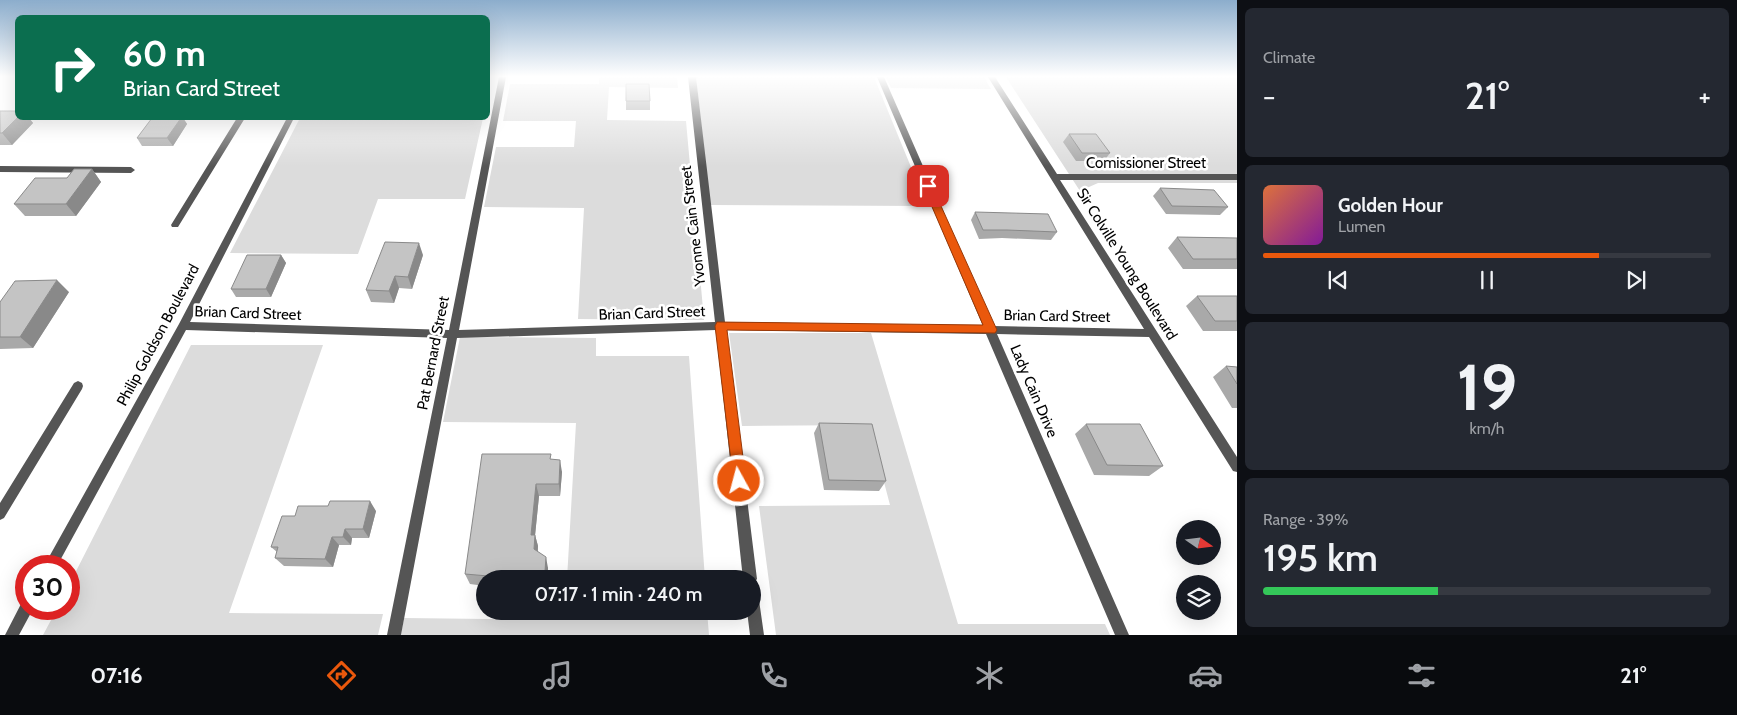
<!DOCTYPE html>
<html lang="en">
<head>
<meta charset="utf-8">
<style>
	body { margin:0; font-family:Cabin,sans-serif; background:#242831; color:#f1f3f6; height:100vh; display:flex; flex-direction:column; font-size:19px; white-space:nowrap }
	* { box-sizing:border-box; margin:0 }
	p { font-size:16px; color:#9ea1a6 }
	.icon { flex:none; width:28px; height:28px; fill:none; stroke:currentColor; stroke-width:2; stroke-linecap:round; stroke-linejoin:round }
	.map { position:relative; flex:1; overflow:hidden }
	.drawer { display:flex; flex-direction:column; gap:8px; padding:8px; background:#0d0f14; width:500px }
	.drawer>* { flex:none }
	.hud { position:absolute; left:15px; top:15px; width:475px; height:105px; border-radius:8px; box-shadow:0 5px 20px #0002; background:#0b6e4f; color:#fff; overflow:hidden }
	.needle { width:32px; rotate:104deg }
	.tools { position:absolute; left:1176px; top:520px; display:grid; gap:10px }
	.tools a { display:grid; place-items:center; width:45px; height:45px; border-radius:50%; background:#171b24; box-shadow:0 5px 20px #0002; font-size:25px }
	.speed { position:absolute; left:15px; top:555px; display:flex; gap:10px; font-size:25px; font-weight:700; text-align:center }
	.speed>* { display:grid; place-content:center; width:65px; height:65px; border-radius:50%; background:#171b24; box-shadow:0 5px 20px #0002; line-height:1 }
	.speed .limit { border:8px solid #d22; background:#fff; color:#111 }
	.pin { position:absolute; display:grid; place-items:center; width:42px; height:42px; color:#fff; margin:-21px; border-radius:10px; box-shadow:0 2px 8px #0006 }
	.me { position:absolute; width:55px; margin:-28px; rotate:353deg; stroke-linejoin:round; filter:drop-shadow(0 0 4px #0008) }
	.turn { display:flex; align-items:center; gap:18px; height:105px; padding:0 25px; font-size:22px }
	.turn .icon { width:65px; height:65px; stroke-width:2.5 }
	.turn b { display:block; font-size:35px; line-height:42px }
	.big { font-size:38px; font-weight:600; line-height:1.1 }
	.drawer .tile { flex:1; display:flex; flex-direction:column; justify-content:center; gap:8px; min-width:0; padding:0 18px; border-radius:8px; background:#242831 }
	.drawer .dial { align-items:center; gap:0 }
	.dial b { font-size:65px; line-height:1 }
	.song { display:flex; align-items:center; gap:15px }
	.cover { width:60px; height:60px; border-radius:8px; background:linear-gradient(135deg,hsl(20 70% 55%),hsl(290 70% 35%)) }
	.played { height:5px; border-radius:2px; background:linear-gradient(90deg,#ea580c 75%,#363941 75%) }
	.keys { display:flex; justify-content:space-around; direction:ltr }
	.heat { display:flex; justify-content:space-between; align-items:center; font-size:28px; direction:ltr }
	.charge { height:8px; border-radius:4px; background:linear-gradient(90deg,#34c759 39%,#363941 0) }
	.trip { position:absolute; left:476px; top:570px; width:285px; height:50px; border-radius:25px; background:#171b24; box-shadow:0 5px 20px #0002; font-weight:600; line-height:50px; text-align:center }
	.tab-bar { display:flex; height:80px; justify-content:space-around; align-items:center; background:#090b0e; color:#9ea1a6 }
	.tab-bar .icon { width:35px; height:35px }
	.tab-bar .active { color:#ea580c }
	.tab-bar b { font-size:22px; color:#f1f3f6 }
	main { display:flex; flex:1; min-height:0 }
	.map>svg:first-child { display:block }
	.green { fill:#dcdcdc }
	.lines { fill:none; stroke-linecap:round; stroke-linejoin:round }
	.minor { fill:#555; fill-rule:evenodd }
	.wall { fill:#a9a9a9 }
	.shaded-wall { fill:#898989 }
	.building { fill:#c4c4c4; stroke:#898989 }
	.route { fill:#ea580c; stroke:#983908 }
	.labels { text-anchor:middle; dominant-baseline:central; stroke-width:5; stroke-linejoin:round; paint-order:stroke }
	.street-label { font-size:15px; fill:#000; stroke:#fff }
</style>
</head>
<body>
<main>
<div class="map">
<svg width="1237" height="635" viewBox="0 0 1237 635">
	<rect width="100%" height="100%" fill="#fff"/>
	<path class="green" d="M599 77H677L678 88 609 87 607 120 686 121 704 320 578 319 584 208 484 207 496 147H574L576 121H503L510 84H599Z
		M696 77H874L927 206 710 205Z
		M886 77H984L991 89 891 88Z
		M1006 77H1237V183H1098L1080 191Z
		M300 118H483L465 199H378L358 254 230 253Z
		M729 333H871L958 624H1105L1110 635H776L759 506 890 505 869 425 742 426Z
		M460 337 596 338V356H689L705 579H567L576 423 443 422Z
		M191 345H323L229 613 383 614 378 635H43L57 609H69V585Z
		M565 611H707L709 635H401L404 618 564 620Z"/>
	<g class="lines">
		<path class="minor" d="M499 77H506L459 330 715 322 688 77H696L725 322 983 326 877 77H884L993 326 1144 329 988 77H995L1057 174H1237V180H1060L1237 457V472L1233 471 1149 337 997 334 1129 635H1115L986 334 726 330 757 579 752 585V579H743L716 330 457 338 401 635H387L447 338 186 330 57 566H44L179 324 287 118H294L190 322 449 330Z
			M237 118H245L178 227H172L171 225Z
			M0 166 131 167 135 170 131 173 0 172Z
			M78 381 82 383 83 386 82 389 4 518 0 520V503L74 383Z
			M752 594 757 595 759 600 764 635H750L747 611H752Z
			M26 602V609H33L19 635H5L21 604Z"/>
	</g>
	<path class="wall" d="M626 84 650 101V110H626Z
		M0 111 18 118H29L33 123 12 145H0Z
		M152 118H183L187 124 173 146H142L137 138Z
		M1069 134 1110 153 1104 161H1076L1063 142Z
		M92 169 101 182 76 216H25L14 204 67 178Z
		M1160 188 1228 207 1220 215 1166 214 1153 196Z
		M975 212 1057 232 1051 240 1002 238 979 239 971 220Z
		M1177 237 1237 238V269H1183L1168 248Z
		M281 255 286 263 271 297H236L231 289Z
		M423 255 412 289 399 288 394 303 371 302 366 290Z
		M69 292 33 348 0 349V302Z
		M1197 296H1237V331H1203L1186 306Z
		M1226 366 1237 367V408H1232L1213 377Z
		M819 423 886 481 879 491 824 490 814 433Z
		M1086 424 1163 466 1149 476 1094 475 1075 434Z
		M551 459 562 472 560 496H539L535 535 538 546V552L548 568V579H485V586L470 584 465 574Z
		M376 511 369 538H352L351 545H339L333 567 284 566 275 558 277 552 271 547 295 516Z"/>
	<path class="shaded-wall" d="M18 117V118H29L33 123 12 145 2 133Z
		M181 118H183L187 124 173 146 167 138Z
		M92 169 101 182 76 216 66 204Z
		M419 243 423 255 412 289 408 277Z
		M281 255 286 263 271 297 266 289Z
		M395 276 399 288 394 303 389 291Z
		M57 280 69 292 33 348 20 337Z
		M560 460 562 472 560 496 559 484Z
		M536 484 539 496 534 546 531 535Z
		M370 501 376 511 369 538 363 529Z
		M345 529 352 538 351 545 343 537Z
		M535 535 538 546 537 560 534 549Z
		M332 537 339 545 333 567 325 559Z
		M546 557 548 568V579H537Z"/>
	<path class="building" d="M626 84H649L650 101H626Z
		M0 111H18V117L2 133H0Z
		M152 118H181L167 138H137Z
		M1069 134H1096L1110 153H1082Z
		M74 169H92L66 204H14L35 178H67Z
		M1160 188 1214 190 1228 207 1172 206Z
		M975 212 1048 214 1057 232 1007 230H983Z
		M1177 237 1237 238V259H1193Z
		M385 242 419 243 408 277 395 276 389 291 366 290Z
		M247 255H281L266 289H231Z
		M57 280 20 337H0V302L15 281Z
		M1197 296H1237V321H1215Z
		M1226 366 1237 367V384Z
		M819 423 872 424 886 481 829 480Z
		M1086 424H1140L1163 466 1107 465Z
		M482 454H551L550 459 560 460 559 484H536L531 535H535L534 549 546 557 545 571 537 579H523L465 574Z
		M330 501H370L363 529H345L343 537H332L325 559 275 558 278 547H271L282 516H295L298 506H328Z"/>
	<linearGradient id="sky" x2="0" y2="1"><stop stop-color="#8cadcc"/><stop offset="0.46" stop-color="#fff"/><stop offset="1" stop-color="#fff" stop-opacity="0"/></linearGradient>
	<rect width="1237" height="166" fill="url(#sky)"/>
	<path class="route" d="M928 182 932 186 997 330 995 333 727 330 746 481 744 486 739 488 734 486 715 326 717 322 983 325 923 186Z"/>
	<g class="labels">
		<g class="street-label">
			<text x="1146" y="163">Comissioner Street</text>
			<text transform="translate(693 226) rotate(-97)">Yvonne Cain Street</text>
			<text transform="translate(1127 264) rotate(58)">Sir Colville Young Boulevard</text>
			<text transform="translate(248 313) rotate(2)">Brian Card Street</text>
			<text transform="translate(652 313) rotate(-2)">Brian Card Street</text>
			<text transform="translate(1057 316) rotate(1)">Brian Card Street</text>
			<text transform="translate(158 335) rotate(-62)">Philip Goldson Boulevard</text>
			<text transform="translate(433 353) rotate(-79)">Pat Bernard Street</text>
			<text transform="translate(1034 391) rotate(67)">Lady Cain Drive</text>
		</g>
	</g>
</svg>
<div class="tools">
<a><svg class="needle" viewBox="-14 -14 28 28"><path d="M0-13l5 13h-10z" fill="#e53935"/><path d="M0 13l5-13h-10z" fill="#9ea1a6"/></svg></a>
<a><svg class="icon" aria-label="layers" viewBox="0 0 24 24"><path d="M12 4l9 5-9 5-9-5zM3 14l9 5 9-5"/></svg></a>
</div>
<div class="speed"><div class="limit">30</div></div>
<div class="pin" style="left:928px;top:186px;background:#d93025"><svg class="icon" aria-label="arrive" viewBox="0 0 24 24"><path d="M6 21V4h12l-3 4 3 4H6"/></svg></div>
<svg class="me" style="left:739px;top:481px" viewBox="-20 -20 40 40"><circle r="17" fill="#ea580c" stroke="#fff" stroke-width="3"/><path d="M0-11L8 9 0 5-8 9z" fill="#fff"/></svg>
<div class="trip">07:17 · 1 min · 240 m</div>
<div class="hud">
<div class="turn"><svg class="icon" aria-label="right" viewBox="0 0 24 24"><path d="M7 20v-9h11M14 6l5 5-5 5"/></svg><div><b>60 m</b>Brian Card Street</div></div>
</div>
</div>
<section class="drawer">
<div class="tile"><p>Climate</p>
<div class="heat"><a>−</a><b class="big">21°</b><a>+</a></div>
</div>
<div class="tile">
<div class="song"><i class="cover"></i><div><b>Golden Hour</b><p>Lumen</p></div></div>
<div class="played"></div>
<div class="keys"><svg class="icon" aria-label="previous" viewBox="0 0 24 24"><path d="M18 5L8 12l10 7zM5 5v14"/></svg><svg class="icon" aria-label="pause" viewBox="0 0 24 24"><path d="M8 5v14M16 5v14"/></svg><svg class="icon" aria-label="next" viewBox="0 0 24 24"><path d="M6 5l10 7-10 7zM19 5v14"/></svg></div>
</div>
<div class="tile dial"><b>19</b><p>km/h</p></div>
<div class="tile"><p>Range · 39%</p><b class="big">195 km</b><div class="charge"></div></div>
</section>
</main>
<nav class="tab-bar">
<b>07:16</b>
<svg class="icon active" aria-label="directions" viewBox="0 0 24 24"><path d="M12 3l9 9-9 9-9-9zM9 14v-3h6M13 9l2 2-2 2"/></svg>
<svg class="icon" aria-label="music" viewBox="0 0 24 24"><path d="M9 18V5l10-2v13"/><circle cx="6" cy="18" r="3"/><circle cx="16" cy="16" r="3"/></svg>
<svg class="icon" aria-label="phone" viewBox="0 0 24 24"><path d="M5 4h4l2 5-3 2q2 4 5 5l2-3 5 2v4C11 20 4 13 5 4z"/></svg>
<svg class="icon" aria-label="climate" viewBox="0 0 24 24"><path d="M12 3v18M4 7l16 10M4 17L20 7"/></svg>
<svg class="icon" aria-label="car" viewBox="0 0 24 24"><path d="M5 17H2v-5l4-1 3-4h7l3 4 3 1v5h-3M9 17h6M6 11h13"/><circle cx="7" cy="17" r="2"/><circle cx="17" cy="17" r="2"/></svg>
<svg class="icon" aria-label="filters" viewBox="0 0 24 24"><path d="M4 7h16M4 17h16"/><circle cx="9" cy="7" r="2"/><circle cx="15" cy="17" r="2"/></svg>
<b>21°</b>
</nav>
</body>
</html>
